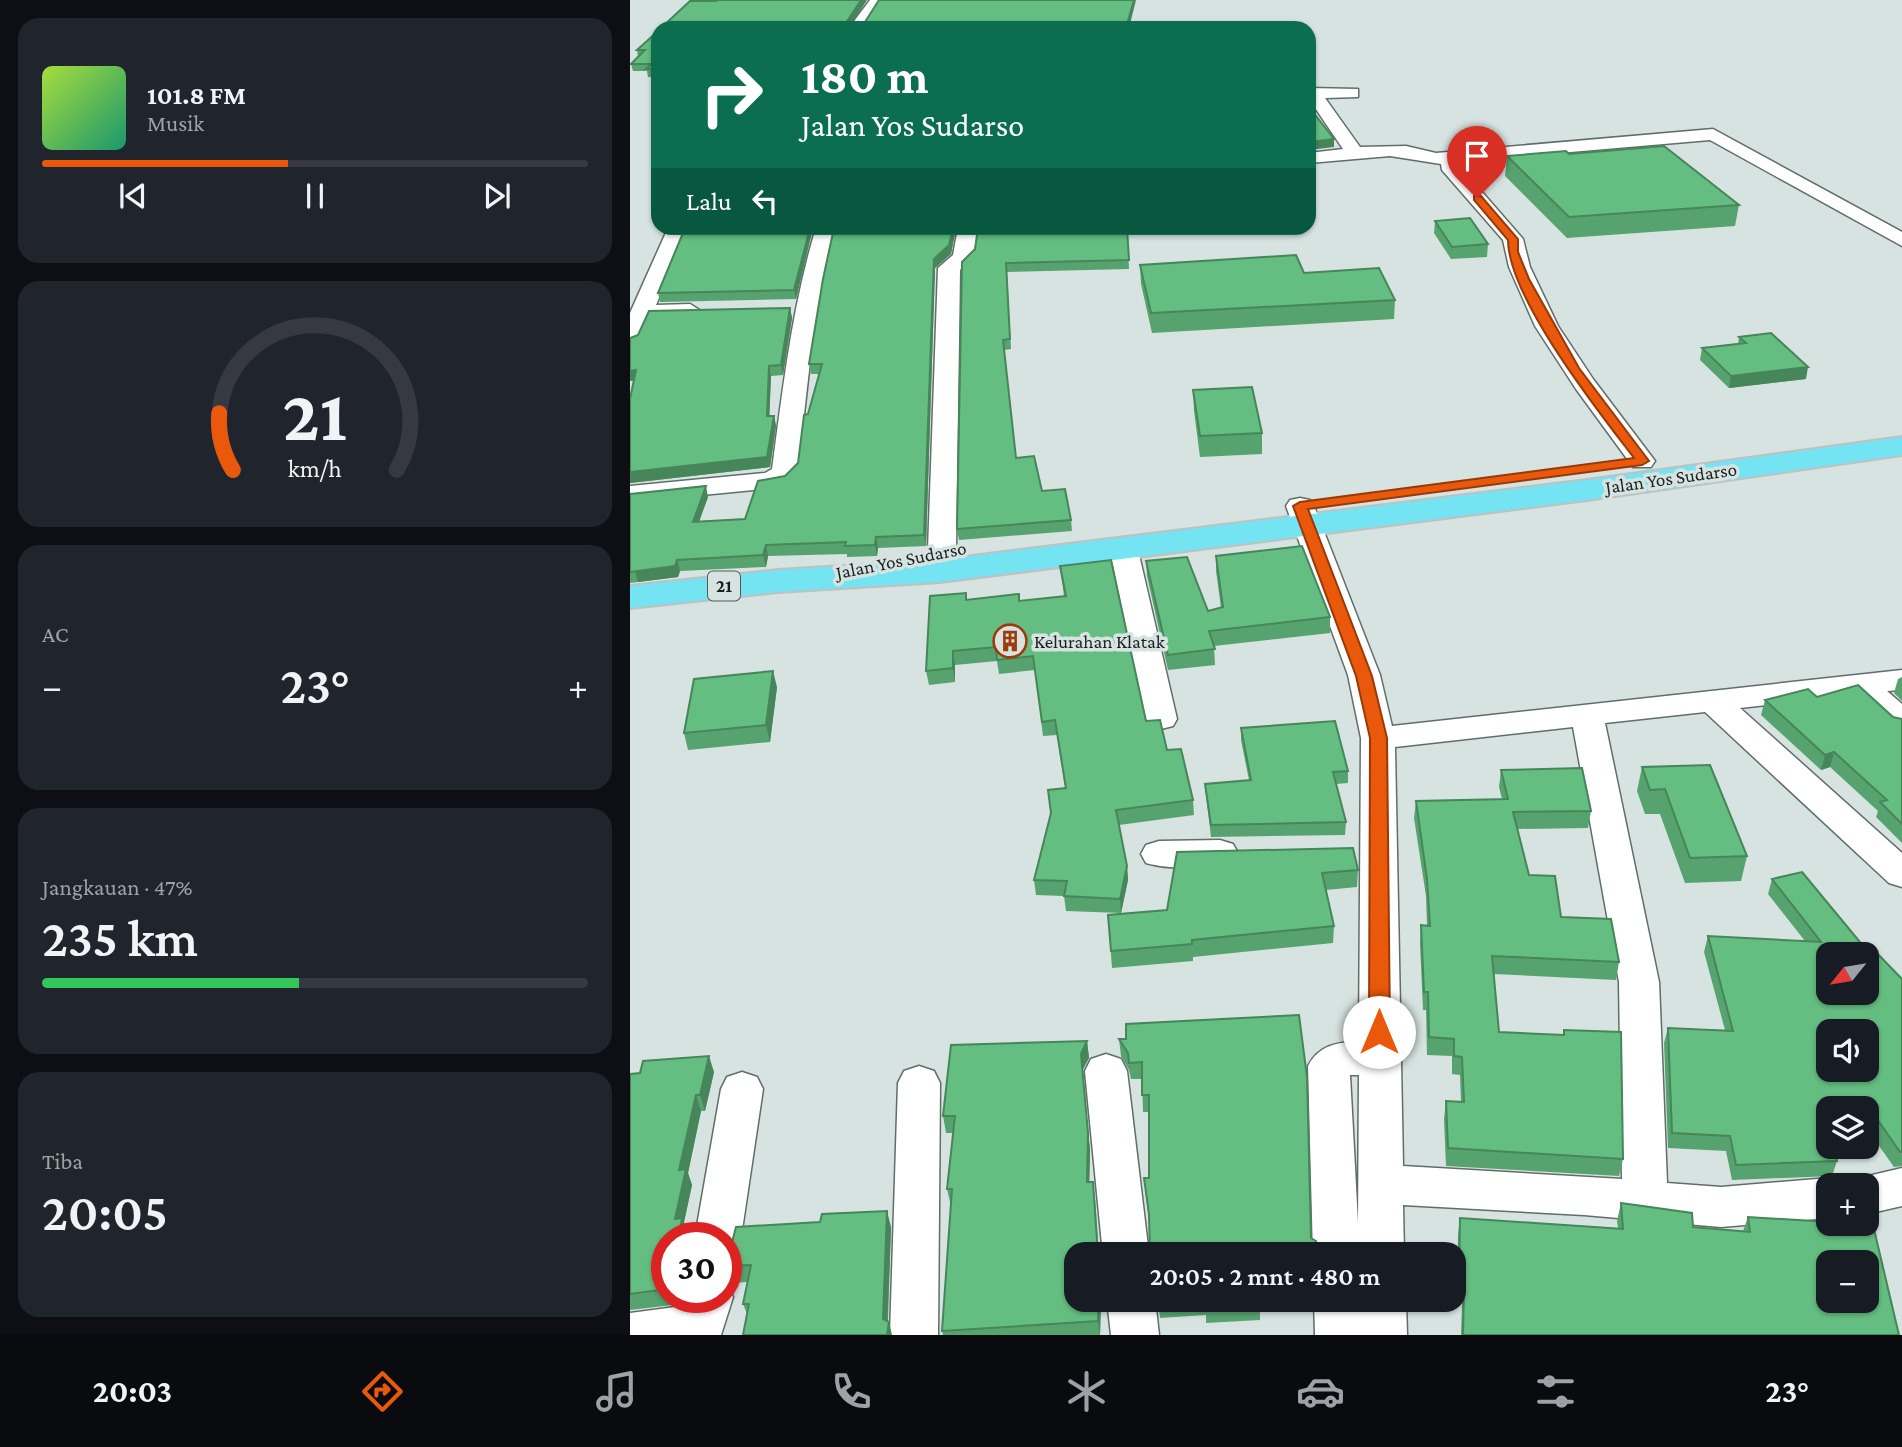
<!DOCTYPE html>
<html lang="id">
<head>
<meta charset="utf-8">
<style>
	body { margin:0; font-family:"Crimson Pro",serif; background:#20242c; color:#f1f3f6; height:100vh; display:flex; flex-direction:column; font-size:26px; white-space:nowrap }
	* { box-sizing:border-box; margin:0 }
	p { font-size:23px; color:#9ea1a6 }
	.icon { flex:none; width:38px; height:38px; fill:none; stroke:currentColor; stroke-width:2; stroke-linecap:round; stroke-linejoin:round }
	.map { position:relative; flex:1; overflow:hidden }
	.drawer { display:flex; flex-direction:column; gap:18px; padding:18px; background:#0d0f14; width:630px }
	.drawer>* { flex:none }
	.banner { position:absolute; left:21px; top:21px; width:665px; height:214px; border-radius:21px; box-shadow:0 2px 5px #0004; background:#0b6e4f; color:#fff; overflow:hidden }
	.needle { width:46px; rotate:240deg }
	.buttons { position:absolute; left:1186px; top:942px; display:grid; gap:14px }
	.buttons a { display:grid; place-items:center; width:63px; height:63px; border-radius:14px; background:#171b24; box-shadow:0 2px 5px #0004; font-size:35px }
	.speed { position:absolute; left:21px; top:1222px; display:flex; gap:14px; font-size:35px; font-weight:700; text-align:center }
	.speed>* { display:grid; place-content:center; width:91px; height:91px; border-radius:50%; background:#171b24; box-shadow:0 2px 5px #0004; line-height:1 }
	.speed .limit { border:10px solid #d22; background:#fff; color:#111 }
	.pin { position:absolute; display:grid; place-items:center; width:60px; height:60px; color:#fff; margin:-72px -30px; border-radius:50% 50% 50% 0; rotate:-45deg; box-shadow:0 0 7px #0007 }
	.pin .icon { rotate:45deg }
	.me { position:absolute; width:77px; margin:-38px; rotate:0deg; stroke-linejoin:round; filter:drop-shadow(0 0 5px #0008) }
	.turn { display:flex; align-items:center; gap:24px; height:147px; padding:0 35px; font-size:32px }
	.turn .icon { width:91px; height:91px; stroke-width:2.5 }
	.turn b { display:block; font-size:49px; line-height:60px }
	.then { display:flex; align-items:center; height:66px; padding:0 35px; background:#0003; gap:14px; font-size:26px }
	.big { font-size:52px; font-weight:600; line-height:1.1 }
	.drawer .tile { flex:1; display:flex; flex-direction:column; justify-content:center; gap:10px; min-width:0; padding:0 24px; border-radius:21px; background:#20242c }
	.drawer .dial { align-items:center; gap:0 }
	.dial svg { height:182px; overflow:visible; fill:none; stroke:#363941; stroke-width:7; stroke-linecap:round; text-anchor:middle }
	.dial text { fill:#f1f3f6; stroke:none }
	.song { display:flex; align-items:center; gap:21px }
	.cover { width:84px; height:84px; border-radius:10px; background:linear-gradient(135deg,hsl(80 70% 55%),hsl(160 70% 35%)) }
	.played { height:7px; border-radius:4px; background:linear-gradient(90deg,#ea580c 45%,#363941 45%) }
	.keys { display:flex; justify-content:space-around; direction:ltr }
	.heat { display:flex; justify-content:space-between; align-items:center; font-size:38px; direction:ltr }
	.charge { height:10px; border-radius:5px; background:linear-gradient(90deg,#34c759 47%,#363941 0) }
	.trip { position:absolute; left:434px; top:1242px; width:402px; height:70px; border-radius:21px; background:#171b24; box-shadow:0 2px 5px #0004; font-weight:600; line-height:70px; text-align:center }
	.tab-bar { display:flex; height:112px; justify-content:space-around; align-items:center; background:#090b0e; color:#9ea1a6 }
	.tab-bar .icon { width:49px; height:49px }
	.tab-bar .active { color:#ea580c }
	.tab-bar b { font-size:32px; color:#f1f3f6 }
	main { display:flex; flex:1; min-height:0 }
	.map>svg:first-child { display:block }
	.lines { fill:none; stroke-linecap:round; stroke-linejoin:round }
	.minor-casing { stroke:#616d6a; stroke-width:3 }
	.trunk-casing { stroke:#bfc1c0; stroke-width:4 }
	.minor { fill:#fff; fill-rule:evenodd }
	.trunk { fill:#74e4f3; fill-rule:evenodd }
	.wall { fill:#57a36f }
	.shaded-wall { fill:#47855a }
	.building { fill:#65be81; stroke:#47855a; stroke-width:2; fill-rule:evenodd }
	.route { fill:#ea580c; stroke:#983908; stroke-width:2 }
	.labels { text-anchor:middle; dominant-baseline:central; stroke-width:7; stroke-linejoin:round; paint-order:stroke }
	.shield { fill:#d6e3e0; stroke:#535a59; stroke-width:2 }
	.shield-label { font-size:18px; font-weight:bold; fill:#1b201f }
	.street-label { font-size:19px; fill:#1b201f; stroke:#d6e3e0 }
	.poi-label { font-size:19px; fill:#1b201f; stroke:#d6e3e0; text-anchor:start }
</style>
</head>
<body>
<main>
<section class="drawer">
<div class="tile">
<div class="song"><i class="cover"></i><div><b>101.8 FM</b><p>Musik</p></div></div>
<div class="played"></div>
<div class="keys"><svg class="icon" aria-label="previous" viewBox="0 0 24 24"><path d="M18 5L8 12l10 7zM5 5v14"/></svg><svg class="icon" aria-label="pause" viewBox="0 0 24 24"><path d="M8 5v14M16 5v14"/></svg><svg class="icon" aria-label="next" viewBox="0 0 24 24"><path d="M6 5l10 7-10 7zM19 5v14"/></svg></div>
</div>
<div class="tile dial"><svg viewBox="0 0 100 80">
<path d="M14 69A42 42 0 1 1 86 69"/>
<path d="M14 69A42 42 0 0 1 8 44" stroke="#ea580c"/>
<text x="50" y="56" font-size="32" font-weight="700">21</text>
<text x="50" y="72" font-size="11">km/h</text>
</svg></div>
<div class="tile"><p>AC</p>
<div class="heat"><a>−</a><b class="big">23°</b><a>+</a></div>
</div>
<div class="tile"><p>Jangkauan · 47%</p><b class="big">235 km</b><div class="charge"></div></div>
<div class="tile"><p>Tiba</p><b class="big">20:05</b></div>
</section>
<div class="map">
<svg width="1272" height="1335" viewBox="0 0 1272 1335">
	<rect width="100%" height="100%" fill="#d6e3e0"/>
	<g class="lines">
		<defs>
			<path id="minor" d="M240 0H254L234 28H219Z
				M679 88 728 89V97L695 98 730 147 776 146 806 153 1083 129 1272 232V246L1080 140 826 162 893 239 900 267 928 326 963 379 1025 461 1021 467H1003L946 389 905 326 879 267 873 240 812 170 811 164 760 156 679 163V153L713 149 679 99Z
				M38 228H58L26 305 60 304 71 311 60 318H20L8 344 0 346V313Z
				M186 228H206C183 307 177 390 168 472L157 484 135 489 0 502V486L135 473 142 469C153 388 162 306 186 228Z
				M328 228H348L343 258 330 270 326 550 322 556 312 559 302 556 298 550 308 268 323 255Z
				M670 498 680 500 684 506 750 675 762 726 1272 670V690L1257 691 1272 704V732L1260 729 1223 695 1110 708 1272 853V887L1259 883 1075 712 975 723 1029 982 1037 1183 1091 1187 1199 1178 1215 1185H1199V1218L1091 1227 954 1215 773 1205 774 1255H683L678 1066C689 1045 707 1042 729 1042L731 738 718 675 656 506 660 500ZM943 727 989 982 992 1179 773 1166 765 747ZM720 1075H729L728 1223Z
				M493 538 503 540 507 546 547 719 543 726 531 729 519 726 515 719 479 546 483 540Z
				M590 840 603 844 608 853 603 862C578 869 541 870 516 863L511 854 516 845 529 841Z
				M476 1054 491 1059 497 1071 519 1255H473L455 1071 461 1059Z
				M289 1066 304 1071 310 1083 308 1335H260L268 1083 274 1071Z
				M112 1072 127 1077 133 1089 111 1237 104 1252 96 1255V1237H65L91 1089 97 1077Z
				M1272 1168V1206L1237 1214V1185H1219L1221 1180Z
				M96 1282 103 1297 91 1335H0V1313L53 1306 55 1297H96Z
				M477 1300H525L529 1335H481Z
				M684 1300H776L777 1335H685Z"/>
			<path id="trunk" d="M1272 437V455L957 500 310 582 148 592 0 608V586L148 570 310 560 957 480Z"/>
		</defs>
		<use href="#minor" class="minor-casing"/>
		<use href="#trunk" class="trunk-casing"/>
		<use href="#minor" class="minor"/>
		<use href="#trunk" class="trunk"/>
	</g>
	<path class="wall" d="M28 31V77H18L17 71H3L1 64 8 57 7 50Z
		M939 154 1109 205 1105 226 937 238 875 176 877 156Z
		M805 221 858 244 857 257 821 259 804 233Z
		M183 228 166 299 30 302 28 293Z
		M204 228H326L321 254 305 268 296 546 248 548 247 556 217 557V554L138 556 136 567 50 571 48 577 0 583V494L78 497 69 521 115 519 168 463 178 414 190 374H181L179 364Z
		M497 228 499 269 377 272 381 349 374 350 386 458 412 491 441 520 442 531 329 540 327 529 345 249Z
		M510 265 674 273 765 300 764 319 522 333 511 284Z
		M160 308 162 318 153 375 141 376 139 416H144L146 426 140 467 0 483Z
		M1109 337 1176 379 1099 388 1070 360 1072 348 1108 344Z
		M563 390 632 433V454L570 457 564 411Z
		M586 556 700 617V633L584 646 585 665 538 670 517 576 516 561 578 611 591 608 586 571Z
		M430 566 516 721 537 750 563 800 564 815 489 825 497 866 498 880 491 913 436 911 434 896 406 895 404 880 435 788 427 735 413 736 405 670 369 674 367 661 325 665V682L299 685 296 671 336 593 337 600 389 601 434 596Z
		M1272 677V701L1264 693 1268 679Z
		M147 687 140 742 58 750 54 733Z
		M1187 697 1272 719V843L1246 817 1248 811 1200 767 1191 770 1131 715 1135 700Z
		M611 728 718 771V783L706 784 716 822 715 835 581 837 576 796 575 784 619 780 611 740Z
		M1012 767 1117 856 1111 881 1055 883 1030 814H1015L1007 791Z
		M871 770 961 811 958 828 887 829 899 875 931 917 989 962 986 980 863 974 869 1032 933 1035 934 1030 993 1159 989 1176 816 1166 814 1119 816 1101 831 1102 830 1075 822 1074V1056L797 1055 796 1010H793L790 943 791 925 797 926 796 896 784 818 786 801 872 799 869 787Z
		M547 852 728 870 727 887 696 890 704 926 703 943 563 957V961L482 968 478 915 537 910Z
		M1142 879 1234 947 1272 979V1166L1264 1167 1237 1129V1108H1199V1120H1196L1207 1161 1202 1176 1102 1180 1096 1151 1038 1148 1034 1043 1038 1028 1095 1030 1074 952 1078 936 1175 941 1138 894Z
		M669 1015 519 1222 514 1178H519V1112H513L512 1079H501L499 1070 491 1056 489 1039Z
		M457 1041 459 1058 452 1071 460 1150 459 1182 465 1198 469 1255H446L471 1300 470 1335H313L312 1331 321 1206 317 1189 323 1133H316L313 1116Z
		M84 1072 75 1111H71L58 1173 62 1185 54 1222 58 1234 37 1237V1297H53L51 1304 0 1310V1074Z
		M991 1203 1063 1227 1113 1231 1118 1217 1269 1335H831L832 1302 827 1301 828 1235 830 1218 988 1228 987 1221Z
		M261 1227 258 1321 117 1314 113 1304 118 1282 102 1283 96 1267V1265Z
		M528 1300H682L681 1304 630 1307V1320L576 1323V1315L530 1318Z"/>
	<path class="shaded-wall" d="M231 0H237L219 28 216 23Z
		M504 0H506L499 28H496Z
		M704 139V147L679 150V142Z
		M180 228H183L166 299 164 290Z
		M323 228H326L321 254 305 268 296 546 294 535 304 259Z
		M160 308 162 318 153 375 151 365Z
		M139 366 141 376 139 426 137 416Z
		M1178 367 1176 379 1099 388 1101 376Z
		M6 370 8 380 0 381V371Z
		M144 416 146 426 140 467 0 483V472Z
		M76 486 78 497 65 533 63 522Z
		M246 537 248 548 247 556 245 545Z
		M136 545 138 556 136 567 133 555Z
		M47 560 50 571 48 577 8 582 5 571Z
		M323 651 325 665V682L323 668Z
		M143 671 147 687 140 742 136 725Z
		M1204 752 1200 767 1191 770 1195 755Z
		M497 866 498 880 491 913 490 899Z
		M457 1041 459 1058 452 1071 460 1150 459 1199 457 1182 451 1054Z
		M79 1056 84 1072 75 1111 70 1095Z
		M66 1095 71 1111 58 1173 62 1185 54 1222 58 1234V1237H49L45 1219 49 1170Z
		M257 1211 261 1227 257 1331 259 1322 262 1335H257L253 1319Z
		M48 1297H53L51 1304Z
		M469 1300H471L470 1335 468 1321Z"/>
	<path class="building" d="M87 0H231L216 23 235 22 249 0H504L496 28H31L60 1H86Z
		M28 31V69H16L22 64H1L15 50H7Z
		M679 107 704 139 679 142Z
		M1034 146 1109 205 939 217 877 156 936 151 939 154Z
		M840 218 858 244 822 247 805 221Z
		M55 228H180L164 290 28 293Z
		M204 228H323L319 245 304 259 294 535 246 537 245 545 215 546 216 542 136 545 133 555 47 560 45 566 0 572V494L76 486 63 522 115 519 128 481 155 476 168 463 174 415 178 414 192 364H179L193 279Z
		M348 228H497L499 260 376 263 380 339 373 340 386 458 404 456 412 491 435 489 441 520 327 529 332 262 345 249Z
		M666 255 674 273 749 268 765 300 521 313 510 265Z
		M160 308 151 365 139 366 137 416H144L137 457 0 472V399L6 370 0 371V338L8 335 19 311Z
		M1141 333 1178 367 1101 376 1072 348 1116 343 1109 337Z
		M622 387 632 433 570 436 563 390Z
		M672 546 700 617 579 631 585 649 538 655 516 561 557 557 578 611 593 607 586 556Z
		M481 560 516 721 530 720 537 750 551 749 563 800 486 810 497 866 490 899 434 896 437 881 404 880 421 813 418 790 436 788 425 720 412 722 403 656 367 660 366 647 323 651V668L296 671 300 596 336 593V600L389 594V601L436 596 430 566Z
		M143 671 136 725 54 733 64 679Z
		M1228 685 1263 717 1272 719V824L1250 802 1257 800 1204 752 1195 755 1135 700 1178 689 1187 697Z
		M705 721 718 771 703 772 716 822 581 825 575 784 621 780 611 728Z
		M1080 765 1117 856 1060 858 1035 789 1020 790 1012 767Z
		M952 768 961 811 883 812 899 875 925 876 931 917 981 919 989 962 862 956 869 1032 934 1035V1030L991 1032 993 1159 818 1148 816 1101 834 1102 832 1057 824 1056V1039L799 1037 798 992H794L791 925 800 926 797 879 786 801 878 799 871 770Z
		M723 848 728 870 692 873 704 926 562 940V944L481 951 478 915 537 910 547 852Z
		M1172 872 1234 947 1239 945 1272 979V1152H1270L1238 1106 1191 1104 1199 1131V1146H1203L1207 1161 1106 1165 1100 1136 1042 1133 1038 1028 1103 1031 1078 936 1191 942 1142 879ZM1199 954H1237V992H1199ZM1199 1031H1237V1069H1199Z
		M669 1015 677 1077 681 1238 686 1241 687 1255H520L519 1214 514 1178H519V1095H512V1062L499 1063 498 1053 489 1039H496V1024Z
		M457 1041 451 1054 458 1133 457 1182H463L468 1255H446V1300H469L468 1321 312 1331 322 1189H317L325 1116H313L321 1045Z
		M79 1056 70 1095H66L49 1170 56 1169 45 1219 52 1218 49 1237H37V1289L0 1294V1074L10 1073 13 1061Z
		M991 1203 1062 1213 1063 1227 1120 1232 1118 1217 1199 1222V1223L1243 1225 1269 1335H833L834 1285 829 1284 830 1218 993 1229ZM1199 1262H1237V1300H1199Z
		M257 1211 253 1319 259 1322 257 1335H113L119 1304H113L121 1265 96 1266 106 1227 190 1222 192 1214Z
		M575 1300H629L630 1303 576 1306Z"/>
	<path class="route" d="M844 196H851L888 239V252L899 279 949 368 1019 461 1012 465 678 509 742 676 757 738 760 1032 757 1037H742L739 1032 740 738 726 676 663 506 670 502 1004 458C968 411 878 297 878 240L844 200Z"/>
	<defs>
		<symbol id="building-ring" viewBox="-11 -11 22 22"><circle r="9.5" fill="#d6e3e0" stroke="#9f3a0c" stroke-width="1.5"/><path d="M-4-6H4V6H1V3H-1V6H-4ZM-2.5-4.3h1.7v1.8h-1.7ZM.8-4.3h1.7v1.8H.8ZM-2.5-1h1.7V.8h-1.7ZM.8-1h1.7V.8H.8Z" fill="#9f3a0c"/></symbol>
	</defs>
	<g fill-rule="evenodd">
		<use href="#building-ring" x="361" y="622" width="38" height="38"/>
	</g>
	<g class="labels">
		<rect class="shield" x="78" y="571.5" width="32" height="29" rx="5"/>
		<g class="shield-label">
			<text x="94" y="586">21</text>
		</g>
		<g class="street-label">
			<text transform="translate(1041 478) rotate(-8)">Jalan Yos Sudarso</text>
			<text transform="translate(271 560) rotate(-11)">Jalan Yos Sudarso</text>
		</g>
		<g class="poi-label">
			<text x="404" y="641">Kelurahan Klatak</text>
		</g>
	</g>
</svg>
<div class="buttons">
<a><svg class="needle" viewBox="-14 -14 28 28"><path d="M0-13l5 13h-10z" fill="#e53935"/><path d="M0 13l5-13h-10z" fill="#9ea1a6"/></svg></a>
<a><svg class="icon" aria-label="sound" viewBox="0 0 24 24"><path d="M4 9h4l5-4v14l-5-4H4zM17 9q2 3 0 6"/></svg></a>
<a><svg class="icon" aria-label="layers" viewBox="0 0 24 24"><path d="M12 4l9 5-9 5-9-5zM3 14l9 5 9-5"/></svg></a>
<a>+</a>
<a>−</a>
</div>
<div class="speed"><div class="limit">30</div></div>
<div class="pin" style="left:847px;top:198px;background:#d93025"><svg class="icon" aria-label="arrive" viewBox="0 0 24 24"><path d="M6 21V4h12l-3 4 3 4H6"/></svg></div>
<svg class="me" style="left:749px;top:1032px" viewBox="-20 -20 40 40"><circle r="19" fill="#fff"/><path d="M0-13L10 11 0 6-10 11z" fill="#ea580c"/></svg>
<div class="trip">20:05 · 2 mnt · 480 m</div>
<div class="banner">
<div class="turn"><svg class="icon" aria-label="right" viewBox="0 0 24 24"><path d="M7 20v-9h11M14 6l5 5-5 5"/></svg><div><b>180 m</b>Jalan Yos Sudarso</div></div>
<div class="then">Lalu<svg class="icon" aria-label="left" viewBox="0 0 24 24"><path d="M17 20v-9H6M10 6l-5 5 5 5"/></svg></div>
</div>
</div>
</main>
<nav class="tab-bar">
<b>20:03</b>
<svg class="icon active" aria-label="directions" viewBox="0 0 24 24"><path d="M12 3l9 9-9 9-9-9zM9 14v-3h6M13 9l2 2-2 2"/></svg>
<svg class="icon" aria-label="music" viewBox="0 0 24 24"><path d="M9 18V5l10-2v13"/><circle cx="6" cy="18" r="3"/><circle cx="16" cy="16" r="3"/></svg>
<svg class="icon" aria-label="phone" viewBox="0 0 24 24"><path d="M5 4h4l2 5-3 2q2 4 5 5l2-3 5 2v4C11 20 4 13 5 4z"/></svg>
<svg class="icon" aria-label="climate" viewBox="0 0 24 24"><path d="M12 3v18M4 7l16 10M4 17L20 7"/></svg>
<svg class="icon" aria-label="car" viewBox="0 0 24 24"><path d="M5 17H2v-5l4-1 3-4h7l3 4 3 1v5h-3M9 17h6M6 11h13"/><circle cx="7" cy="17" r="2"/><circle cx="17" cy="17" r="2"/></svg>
<svg class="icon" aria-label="filters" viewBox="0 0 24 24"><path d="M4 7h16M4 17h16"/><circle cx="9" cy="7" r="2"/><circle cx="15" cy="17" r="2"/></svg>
<b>23°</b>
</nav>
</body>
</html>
